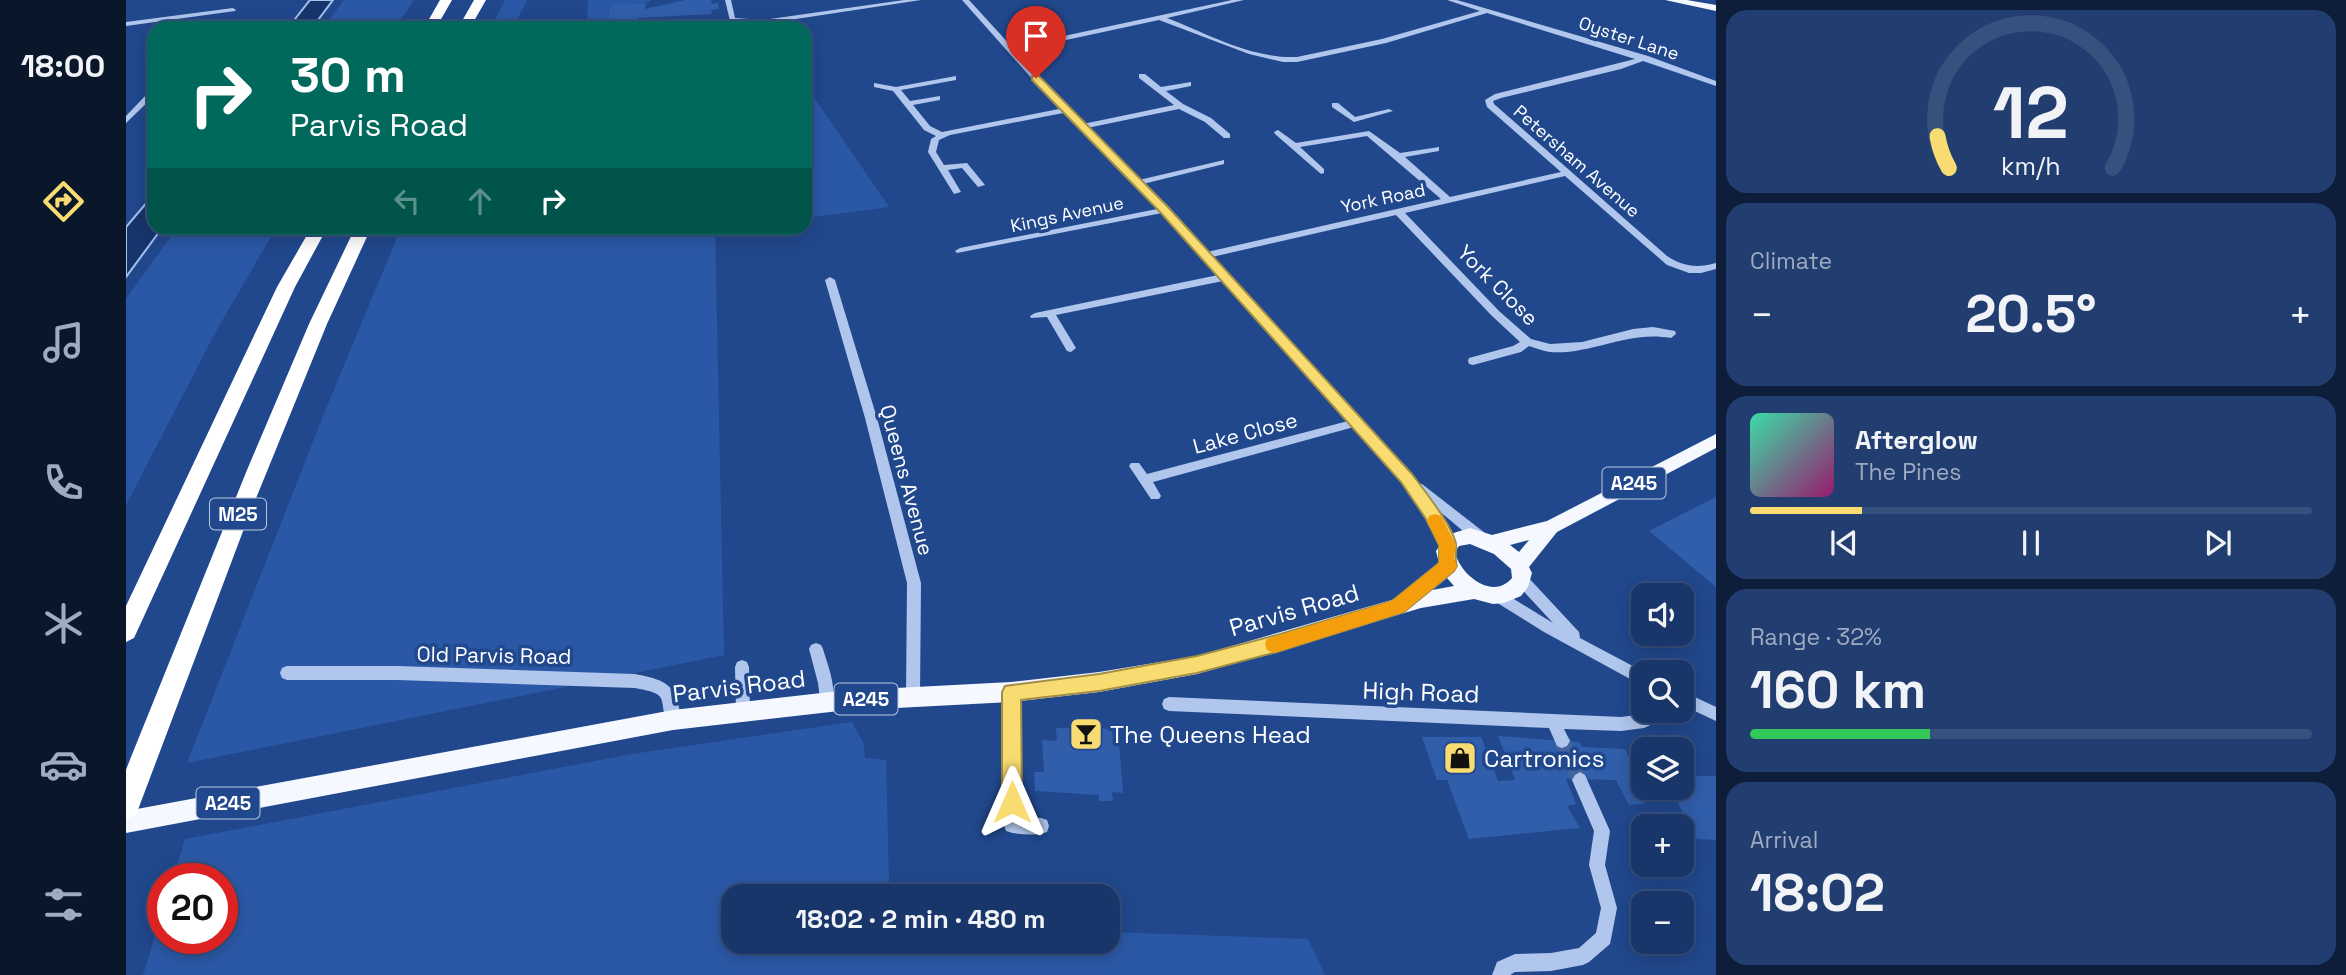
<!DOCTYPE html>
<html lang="en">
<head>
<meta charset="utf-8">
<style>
	body { margin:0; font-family:"Space Grotesk",sans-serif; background:#223e70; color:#f1f3f6; height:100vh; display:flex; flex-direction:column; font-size:26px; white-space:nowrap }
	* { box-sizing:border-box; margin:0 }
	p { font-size:23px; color:#9fabc1 }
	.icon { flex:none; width:38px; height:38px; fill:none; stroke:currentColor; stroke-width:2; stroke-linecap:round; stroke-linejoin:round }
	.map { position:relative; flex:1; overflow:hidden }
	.sheet { display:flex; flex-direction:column; gap:10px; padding:10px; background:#0e1e3a; width:630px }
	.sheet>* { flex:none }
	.top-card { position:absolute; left:21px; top:21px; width:665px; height:214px; border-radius:21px; box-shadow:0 4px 18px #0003,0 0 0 2px #37507e; background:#00695c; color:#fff; overflow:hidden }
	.buttons { position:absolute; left:1505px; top:583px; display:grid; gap:14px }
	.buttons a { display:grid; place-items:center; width:63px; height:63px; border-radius:14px; background:#19366a; box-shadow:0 4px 18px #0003,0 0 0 2px #37507e; font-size:35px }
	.speed { position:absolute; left:21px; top:863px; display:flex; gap:14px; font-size:35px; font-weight:700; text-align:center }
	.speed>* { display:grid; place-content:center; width:91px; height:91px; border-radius:50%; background:#19366a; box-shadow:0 4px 18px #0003,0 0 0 2px #37507e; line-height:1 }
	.speed .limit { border:10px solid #d22; background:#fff; color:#111 }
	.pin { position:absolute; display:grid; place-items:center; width:60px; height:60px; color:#fff; margin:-72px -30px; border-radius:50% 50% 50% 0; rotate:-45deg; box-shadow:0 0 7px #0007 }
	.pin .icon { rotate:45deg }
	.me { position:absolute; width:77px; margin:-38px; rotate:0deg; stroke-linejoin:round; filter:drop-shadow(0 0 5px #0008) }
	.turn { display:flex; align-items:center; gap:24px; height:147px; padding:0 28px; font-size:32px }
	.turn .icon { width:91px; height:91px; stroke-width:2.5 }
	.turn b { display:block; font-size:49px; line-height:60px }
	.lanes { display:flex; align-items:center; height:66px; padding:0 28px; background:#0003; justify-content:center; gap:35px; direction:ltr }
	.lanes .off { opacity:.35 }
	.big { font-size:52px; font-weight:700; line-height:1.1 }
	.sheet .card { flex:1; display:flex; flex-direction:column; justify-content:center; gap:10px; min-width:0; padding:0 24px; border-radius:21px; background:#223e70 }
	.sheet .dial { align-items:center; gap:0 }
	.dial svg { height:182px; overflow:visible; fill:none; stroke:#37507e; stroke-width:7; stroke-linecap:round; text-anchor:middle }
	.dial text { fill:#f1f3f6; stroke:none }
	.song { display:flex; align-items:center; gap:21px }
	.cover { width:84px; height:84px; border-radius:10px; background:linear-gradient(135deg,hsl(160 70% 55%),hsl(320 70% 35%)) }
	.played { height:7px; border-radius:4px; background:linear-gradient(90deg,#f8dc71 20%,#37507e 20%) }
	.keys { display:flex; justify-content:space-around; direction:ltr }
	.heat { display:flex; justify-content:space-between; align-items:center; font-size:38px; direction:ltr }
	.charge { height:10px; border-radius:5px; background:linear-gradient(90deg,#34c759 32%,#37507e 0) }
	.trip { position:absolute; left:595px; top:884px; width:399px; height:70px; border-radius:21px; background:#19366a; box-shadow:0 4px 18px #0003,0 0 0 2px #37507e; font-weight:700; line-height:70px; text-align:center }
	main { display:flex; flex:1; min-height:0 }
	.tabs { display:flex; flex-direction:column; width:126px; justify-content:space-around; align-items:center; background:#0a162a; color:#9fabc1 }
	.tabs .icon { width:49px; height:49px }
	.tabs .selected { color:#f8dc71 }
	.tabs b { font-size:32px; color:#f1f3f6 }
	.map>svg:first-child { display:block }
	.green { fill:#2b58a6 }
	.water { fill:#17356d; stroke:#a4c0ed; stroke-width:2 }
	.building { fill:#315eaa }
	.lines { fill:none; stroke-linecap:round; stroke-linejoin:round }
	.minor-tunnel { stroke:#42639e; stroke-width:16; stroke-dasharray:16 8; stroke-linecap:butt }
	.minor { fill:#b0c6ec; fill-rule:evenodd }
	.major { fill:#f5f8ff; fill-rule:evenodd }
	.highway { fill:#fff; fill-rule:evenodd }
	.route { fill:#f8dc71; stroke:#a18f49; stroke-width:2 }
	.slow { fill:#f59e0b }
	.labels { text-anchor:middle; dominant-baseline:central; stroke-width:7; stroke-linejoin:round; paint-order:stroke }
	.far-street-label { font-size:18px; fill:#fff; stroke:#21488d }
	.shield { fill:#21488d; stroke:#bcc8dd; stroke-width:2 }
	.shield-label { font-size:19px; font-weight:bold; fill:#fff }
	.street-label { font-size:21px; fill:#fff; stroke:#21488d }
	.near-street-label { font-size:24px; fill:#fff; stroke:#21488d }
	.near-poi-label { font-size:24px; fill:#fff; stroke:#21488d; text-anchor:start }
</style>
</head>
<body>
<main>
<nav class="tabs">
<b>18:00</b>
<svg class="icon selected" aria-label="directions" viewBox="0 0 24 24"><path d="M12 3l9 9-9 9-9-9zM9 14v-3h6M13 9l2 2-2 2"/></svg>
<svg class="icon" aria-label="music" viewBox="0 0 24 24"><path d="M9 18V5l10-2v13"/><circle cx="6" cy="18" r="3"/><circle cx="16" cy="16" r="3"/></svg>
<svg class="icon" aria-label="phone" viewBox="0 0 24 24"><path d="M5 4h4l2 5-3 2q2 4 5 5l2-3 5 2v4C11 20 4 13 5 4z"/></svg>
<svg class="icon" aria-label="climate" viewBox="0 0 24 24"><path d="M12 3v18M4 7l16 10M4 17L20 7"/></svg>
<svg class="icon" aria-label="car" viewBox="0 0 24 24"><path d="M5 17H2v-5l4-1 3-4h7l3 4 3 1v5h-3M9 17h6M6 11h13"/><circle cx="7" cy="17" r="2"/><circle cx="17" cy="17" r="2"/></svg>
<svg class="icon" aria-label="filters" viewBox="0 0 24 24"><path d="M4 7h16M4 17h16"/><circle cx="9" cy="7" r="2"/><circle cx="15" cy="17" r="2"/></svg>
</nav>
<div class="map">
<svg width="1590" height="975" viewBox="0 0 1590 975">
	<rect width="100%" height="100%" fill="#21488d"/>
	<path class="green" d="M218 0H288L269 28H197Z
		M379 0H401L387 28H365Z
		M462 0H524V2L483 8 482 20 487 22 461 24Z
		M679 84 763 207 679 218Z
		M51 228H150L89 333 0 505V299Z
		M275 228H604L589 230 598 655 61 763 199 411Z
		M726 722 738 744 739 758 760 760 763 884 893 883 894 896H607V942H982V932L1182 939 1199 975H17L37 911V938H96V878H47L59 839 506 754Z"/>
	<path class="water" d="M184 0H207L186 28H162Z
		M28 194V228H36L0 277V227Z"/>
	<path class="building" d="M559 0H585L586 4 592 3 593 9 585 10 586 14 512 18V22L487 24V21H482L483 8 490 5 520 3 519 9Z
		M1590 497V587L1523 531Z
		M930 728 992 729 997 793 986 792 987 801H973V795L909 791 908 772H918L916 740 931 741Z
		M1372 736 1453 742 1456 747 1499 749 1515 783 1509 782 1519 804 1503 805 1490 780 1440 779 1450 804 1441 806 1454 828 1343 839 1321 780H1311L1296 737H1355L1372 781 1389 780Z
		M1556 776H1590V840L1571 839 1544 788H1556Z"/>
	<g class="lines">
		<path class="minor-tunnel" d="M1436 741 1454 780"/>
		<path class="minor" d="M599 0H605L609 18 637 20 778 0H795L637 24 604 21Z
			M836 0H843L886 47 1106 0H1118L1041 18C1082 34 1126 59 1171 57L1256 39 1354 11 1321 0H1331L1522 56 1590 81V86L1517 61 1495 69 1375 98 1367 101 1368 104 1541 256C1558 267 1571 268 1590 263V269L1575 273H1563L1541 265 1439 176 1279 213 1373 311 1405 339 1424 344 1456 342 1507 329 1527 327 1549 331 1550 334 1545 338C1501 330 1466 355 1424 352 1417 351 1410 348 1403 346L1395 352 1347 365 1343 364 1342 361 1343 358 1387 346 1394 342 1365 315 1270 215 1086 257 1278 467 1290 483 1296 484 1359 533 1360 537 1359 541 1354 542 1349 541 1306 505 1328 545 1327 549 1322 550 1317 549C1292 500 1265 468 1228 427L1027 482 1035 496 1033 499H1025L1003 466 1005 463H1013L1021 474 1222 421 1097 281 930 315 950 348 945 352 941 351 921 317 905 318 904 316 909 313 1092 275 1036 213 831 253 829 251 834 248 1031 209 937 113 824 135 813 140 810 152 818 165 841 163 859 185 852 187 836 168 822 170 835 192 828 194 802 152 805 139 810 136 798 130 767 91 748 87V83L770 87 830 76V80L775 90 784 101 814 96V100L787 105 804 126 816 132 933 109ZM1361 13 1509 59 1369 94 1359 100 1361 107 1435 172 1324 197 1279 157 1313 151V147L1274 153 1243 131 1170 143 1152 130 1148 132 1149 134 1195 174 1198 173V169L1174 147 1241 136 1315 199 1081 252 1017 184 1098 164V160L1013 180 961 128 1053 109 1079 122 1098 138H1104V134L1085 118 1057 104 1040 91 1065 86V82L1035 87 1019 74H1013V78L1048 105 957 124 889 51 1033 20 1123 54 1157 62H1171L1260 43Z
			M107 8 110 10 109 11 0 26V22Z
			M21 94 28 96 0 123V116Z
			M1206 103H1212L1229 117 1263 109 1267 111 1228 122 1206 107Z
			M704 277 709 280 751 418 795 583 794 695 792 700 787 702 782 700 780 695 781 583 739 418 699 280Z
			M1395 573 1400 575 1453 632 1454 638 1518 672 1517 686 1418 632 1365 599 1363 595 1365 591 1370 589 1375 591 1427 623 1390 583 1388 579 1390 575Z
			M690 643 695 645 697 649C702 666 712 689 705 707L700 709 695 707 692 683 683 649 685 645Z
			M616 660 621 662 623 667 624 711 622 716 617 718 612 716 610 711 609 667 611 662Z
			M161 666H271L509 674C529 678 547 681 552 703 554 711 555 718 552 725L547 727 542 725C531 697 546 695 509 688L271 680H161L156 678 154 673 156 668Z
			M885 685 890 687 892 692 894 817 915 818 921 820 923 826 921 832C910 836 891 835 880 831L878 825V692L880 687Z
			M1556 691 1590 707V721L1556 705Z
			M1043 697 1495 717 1517 714 1524 710H1548L1546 715 1518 728 1495 731 1438 729 1444 741 1441 746 1436 748 1431 746 1423 728 1043 711 1038 709 1036 704 1038 699Z
			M1454 772 1459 775 1484 831 1479 865 1491 908 1484 944 1463 962 1457 965 1425 971 1389 972 1384 975H1366L1371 962 1389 954 1425 953 1453 948 1470 933 1475 908 1463 865 1468 831 1446 780 1449 775Z"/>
		<path class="major" d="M1539 0H1561L1590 5V11Z
			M1590 434V448L1431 532 1403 567 1406 573 1402 587 1395 596 1378 603 1367 604 1348 599 1295 608 1071 674 973 692 885 702 713 711 547 730 0 833V811L547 710 713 691 885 682 973 672 1071 656 1269 599 1313 563 1310 551 1321 535 1344 528 1366 535 1421 521ZM1403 540 1393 552 1384 545ZM1344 544 1368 554 1385 569 1386 578C1367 601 1334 575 1329 552L1333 546ZM1321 578 1328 586 1306 590Z"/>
		<path class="highway" d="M314 0H326L310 28H298Z
			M348 0H360L344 28H332Z
			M185 228H201L169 287 8 638 0 642V606L151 287Z
			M229 228H245L201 324 122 518 10 815 0 819V770L5 757 121 470 183 324Z"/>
	</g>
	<path class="route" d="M906 76H913L1042 207 1286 474C1298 490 1326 525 1330 544 1331 552 1328 558 1331 566L1328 571 1278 612 1151 652 1071 673 973 691 895 700 896 802 893 809 886 812 879 809 876 802V692L879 686 973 674 1071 656 1151 635 1266 601 1313 563V545L1300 519 1275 482 1034 212 906 80Z"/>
	<path class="slow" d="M1309 514 1315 516 1330 545 1328 558 1331 566 1328 571 1278 612 1148 653 1141 650 1139 644 1141 639 1266 601 1313 563V545L1301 521 1303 516Z"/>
	<defs>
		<symbol id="bar-square" viewBox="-11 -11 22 22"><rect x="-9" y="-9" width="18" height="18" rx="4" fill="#f8dc71" stroke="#21488d"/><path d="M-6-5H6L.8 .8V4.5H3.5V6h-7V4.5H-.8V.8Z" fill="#111"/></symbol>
		<symbol id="shop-square" viewBox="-11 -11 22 22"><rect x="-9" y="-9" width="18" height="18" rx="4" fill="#f8dc71" stroke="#21488d"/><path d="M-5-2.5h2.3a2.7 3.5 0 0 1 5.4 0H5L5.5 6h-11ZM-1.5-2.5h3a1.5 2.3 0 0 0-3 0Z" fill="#111"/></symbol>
	</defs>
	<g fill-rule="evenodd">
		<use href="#bar-square" x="941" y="715" width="38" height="38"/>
		<use href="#shop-square" x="1315" y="739" width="38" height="38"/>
	</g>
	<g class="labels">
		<g class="far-street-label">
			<text transform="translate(1503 38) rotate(18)">Oyster Lane</text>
			<text transform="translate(1451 161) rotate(41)">Petersham Avenue</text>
			<text transform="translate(1257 198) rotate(-12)">York Road</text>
			<text transform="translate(941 214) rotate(-12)">Kings Avenue</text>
		</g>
		<g class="shield">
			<rect x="1476.5" y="467.5" width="63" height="31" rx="5"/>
			<rect x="84" y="498.5" width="56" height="31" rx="5"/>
			<rect x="708.5" y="683.5" width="63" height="31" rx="5"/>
			<rect x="70.5" y="787.5" width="63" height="31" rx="5"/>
		</g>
		<g class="shield-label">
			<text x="1508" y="483">A245</text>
			<text x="112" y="514">M25</text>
			<text x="740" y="699">A245</text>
			<text x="102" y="803">A245</text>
		</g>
		<g class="street-label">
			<text transform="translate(1372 285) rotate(45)">York Close</text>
			<text transform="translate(1119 433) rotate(-15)">Lake Close</text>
			<text transform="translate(781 480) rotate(75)">Queens Avenue</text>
			<text transform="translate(368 655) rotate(1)">Old Parvis Road</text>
		</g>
		<g class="near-street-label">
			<text transform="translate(1168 610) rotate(-16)">Parvis Road</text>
			<text transform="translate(613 686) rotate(-7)">Parvis Road</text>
			<text transform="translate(1295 692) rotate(2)">High Road</text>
		</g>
		<g class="near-poi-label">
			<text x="984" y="734">The Queens Head</text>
			<text x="1358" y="758">Cartronics</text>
		</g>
	</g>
</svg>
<div class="buttons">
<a><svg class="icon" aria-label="sound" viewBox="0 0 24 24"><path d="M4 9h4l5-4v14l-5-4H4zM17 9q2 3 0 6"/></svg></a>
<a><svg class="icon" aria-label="search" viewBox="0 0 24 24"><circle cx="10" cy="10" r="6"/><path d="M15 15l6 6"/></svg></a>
<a><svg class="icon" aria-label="layers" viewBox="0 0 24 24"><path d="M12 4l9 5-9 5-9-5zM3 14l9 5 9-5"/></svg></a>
<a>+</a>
<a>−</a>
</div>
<div class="speed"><div class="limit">20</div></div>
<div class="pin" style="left:910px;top:78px;background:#d93025"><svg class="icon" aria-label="arrive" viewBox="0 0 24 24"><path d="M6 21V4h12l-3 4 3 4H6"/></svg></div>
<svg class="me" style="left:886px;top:802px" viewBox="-20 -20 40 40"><path d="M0-17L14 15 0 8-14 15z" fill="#f8dc71" stroke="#fff" stroke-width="4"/></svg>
<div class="trip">18:02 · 2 min · 480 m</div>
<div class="top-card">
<div class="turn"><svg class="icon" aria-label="right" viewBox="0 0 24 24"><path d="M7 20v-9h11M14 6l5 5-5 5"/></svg><div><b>30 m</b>Parvis Road</div></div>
<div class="lanes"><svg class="icon off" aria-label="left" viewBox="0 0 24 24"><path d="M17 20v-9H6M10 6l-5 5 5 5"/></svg><svg class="icon off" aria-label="ahead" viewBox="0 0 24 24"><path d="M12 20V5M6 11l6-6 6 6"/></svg><svg class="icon" aria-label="right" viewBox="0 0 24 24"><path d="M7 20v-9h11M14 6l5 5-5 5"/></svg></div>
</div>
</div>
<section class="sheet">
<div class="card dial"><svg viewBox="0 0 100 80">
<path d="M14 69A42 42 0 1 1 86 69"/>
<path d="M14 69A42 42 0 0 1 9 55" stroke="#f8dc71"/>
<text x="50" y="56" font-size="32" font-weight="700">12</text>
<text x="50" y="72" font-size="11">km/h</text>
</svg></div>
<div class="card"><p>Climate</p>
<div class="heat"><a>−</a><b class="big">20.5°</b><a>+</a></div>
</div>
<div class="card">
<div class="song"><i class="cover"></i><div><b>Afterglow</b><p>The Pines</p></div></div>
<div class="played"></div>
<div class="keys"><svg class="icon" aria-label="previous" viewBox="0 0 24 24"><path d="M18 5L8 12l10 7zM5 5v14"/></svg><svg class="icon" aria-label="pause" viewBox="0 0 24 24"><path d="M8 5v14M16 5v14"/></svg><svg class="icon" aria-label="next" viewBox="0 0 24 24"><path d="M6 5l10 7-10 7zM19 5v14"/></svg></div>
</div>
<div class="card"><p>Range · 32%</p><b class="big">160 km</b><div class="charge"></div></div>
<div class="card"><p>Arrival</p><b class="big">18:02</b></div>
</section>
</main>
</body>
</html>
